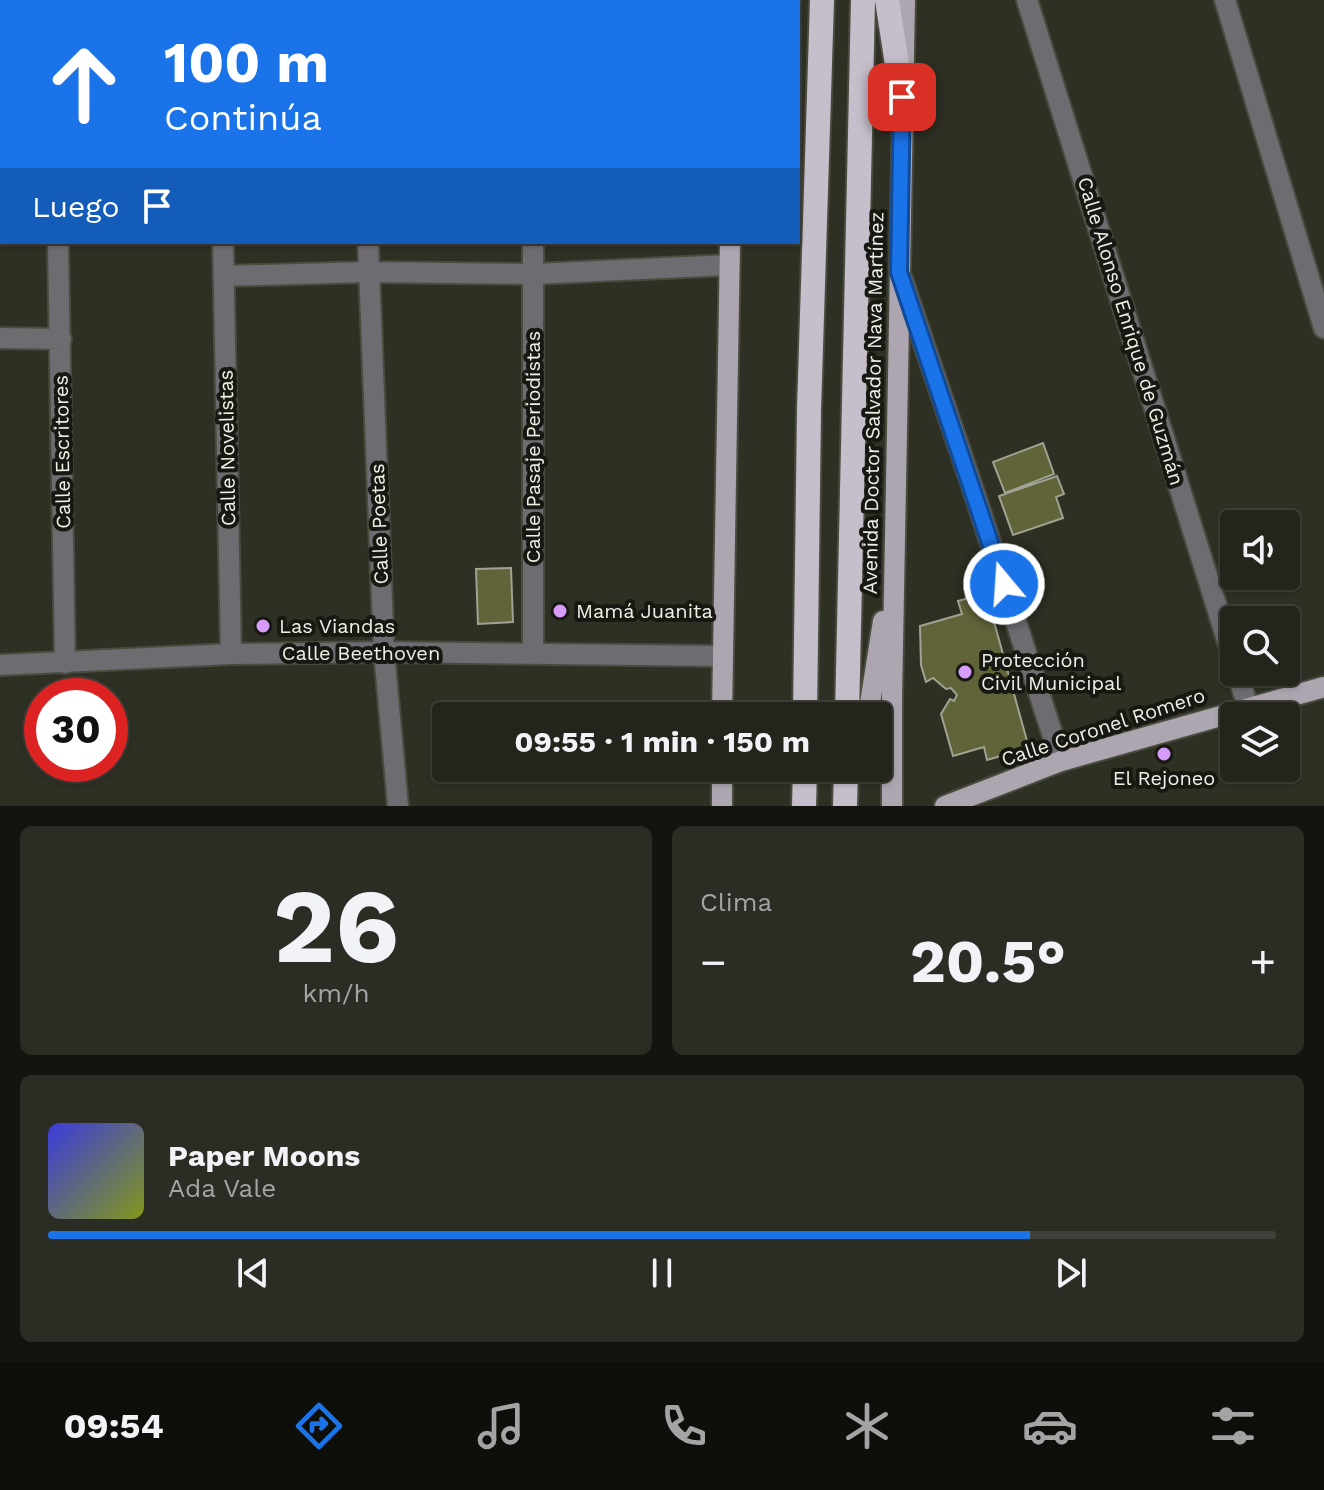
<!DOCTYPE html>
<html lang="es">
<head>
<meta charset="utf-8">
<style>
	body { margin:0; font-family:"Work Sans",sans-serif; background:#2b2c24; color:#f1f3f6; height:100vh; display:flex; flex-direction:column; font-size:30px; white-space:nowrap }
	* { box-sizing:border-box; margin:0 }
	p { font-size:26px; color:#a3a4a3 }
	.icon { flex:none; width:44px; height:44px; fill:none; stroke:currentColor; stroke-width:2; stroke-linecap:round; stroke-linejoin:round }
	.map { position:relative; height:806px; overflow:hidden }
	.panel { display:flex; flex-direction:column; gap:20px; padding:20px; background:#13140f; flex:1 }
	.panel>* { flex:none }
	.hud { position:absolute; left:0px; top:0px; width:800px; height:244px; box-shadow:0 2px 6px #0004,0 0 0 2px #40413a; background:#1a73e8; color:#fff; overflow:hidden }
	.controls { position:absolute; left:1220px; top:510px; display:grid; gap:16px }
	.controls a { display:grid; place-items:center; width:80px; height:80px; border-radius:8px; background:#23241b; box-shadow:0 2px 6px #0004,0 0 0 2px #40413a; font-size:40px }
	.speed { position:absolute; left:24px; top:678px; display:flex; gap:16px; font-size:40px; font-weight:700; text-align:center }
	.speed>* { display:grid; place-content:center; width:104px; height:104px; border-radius:50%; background:#23241b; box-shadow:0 2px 6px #0004,0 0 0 2px #40413a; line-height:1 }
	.speed .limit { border:12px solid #d22; background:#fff; color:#111 }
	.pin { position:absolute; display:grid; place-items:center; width:68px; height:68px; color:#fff; margin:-34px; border-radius:16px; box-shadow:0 4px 12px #0006 }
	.me { position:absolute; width:88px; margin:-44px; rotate:342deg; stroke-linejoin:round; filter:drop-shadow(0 0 6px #0008) }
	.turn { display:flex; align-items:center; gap:28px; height:168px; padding:0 32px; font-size:36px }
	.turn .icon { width:104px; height:104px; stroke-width:2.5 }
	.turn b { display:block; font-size:56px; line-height:68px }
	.then { display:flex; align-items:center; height:76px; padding:0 32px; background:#0003; gap:16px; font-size:30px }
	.big { font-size:60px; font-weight:700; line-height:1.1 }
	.panel .card { flex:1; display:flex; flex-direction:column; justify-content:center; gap:12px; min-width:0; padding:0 28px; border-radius:12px; background:#2b2c24 }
	.panel .dial { align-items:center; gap:0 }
	.dial b { font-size:104px; line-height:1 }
	.song { display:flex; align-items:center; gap:24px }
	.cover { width:96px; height:96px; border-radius:12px; background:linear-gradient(135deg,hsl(240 70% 55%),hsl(70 70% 35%)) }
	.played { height:8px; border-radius:4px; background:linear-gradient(90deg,#1a73e8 80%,#40413a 80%) }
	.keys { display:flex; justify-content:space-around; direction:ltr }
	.heat { display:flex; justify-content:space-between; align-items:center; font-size:44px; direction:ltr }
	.panel .tiles { flex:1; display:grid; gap:20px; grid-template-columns:1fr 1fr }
	.card:last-child { grid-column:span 2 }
	.trip { position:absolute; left:432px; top:702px; width:460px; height:80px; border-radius:8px; background:#23241b; box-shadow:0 2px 6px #0004,0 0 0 2px #40413a; font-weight:700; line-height:80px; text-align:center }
	.menu { display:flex; height:128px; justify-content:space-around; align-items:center; background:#0e0e0b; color:#a3a4a3 }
	.menu .icon { width:56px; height:56px }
	.menu .active { color:#1a73e8 }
	.menu b { font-size:36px; color:#f1f3f6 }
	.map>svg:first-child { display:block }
	.building { fill:#616439; stroke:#a0a293; stroke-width:2 }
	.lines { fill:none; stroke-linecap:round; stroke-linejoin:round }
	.minor-casing { stroke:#4a4b3f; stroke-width:24 }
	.major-casing { stroke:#4a4b3f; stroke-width:24 }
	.highway-casing { stroke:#4a4b3f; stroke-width:28 }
	.minor { stroke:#6e6b71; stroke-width:20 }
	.major { stroke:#ada6b1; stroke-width:20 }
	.highway { stroke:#c6becb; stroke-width:24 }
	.route-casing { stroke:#114b97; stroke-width:20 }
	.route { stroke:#1a73e8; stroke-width:14 }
	.poi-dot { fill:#d79bf9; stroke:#171812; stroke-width:3 }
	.labels { text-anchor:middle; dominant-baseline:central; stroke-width:8; stroke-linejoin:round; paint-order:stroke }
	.street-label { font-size:20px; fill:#eeefe7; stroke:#171812 }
	.poi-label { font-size:20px; fill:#eeefe7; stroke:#171812; text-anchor:start }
</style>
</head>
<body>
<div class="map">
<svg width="1324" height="806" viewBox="0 0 1324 806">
	<rect width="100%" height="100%" fill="#2f3024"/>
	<path class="building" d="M1043 443 1054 474 1005 493 993 462Z
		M1057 476 1064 494 1056 497 1063 518 1013 535 999 496Z
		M511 568 513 622 478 624 476 569Z
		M986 593 1029 748 987 760 984 747 953 756 941 714 950 699 954 701 957 695 951 688 946 689 933 678 926 682 921 665 920 626 962 614 958 601Z"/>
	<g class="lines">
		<defs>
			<path id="minor" d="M55 0V2
				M532 0V2
				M1027 0 1234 662
				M1225 0 1324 328
				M370 2V0
				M58 242 65 663
				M223 242 231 654
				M368 242 384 652 398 806
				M224 276 368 272 533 274 729 265
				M902 279 975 495 1061 761
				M0 338 61 339
				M533 652V242
				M0 665 231 654 384 652 722 656
				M1237 672 1248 707"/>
			<path id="major" d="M737 2V0
				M722 716 730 242
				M868 716 883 621
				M722 768V806
				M892 806V699L905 0
				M945 806 1061 761 1324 687"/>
			<path id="highway" d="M887 0 902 97
				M805 716 809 410 822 0
				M847 716 863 0
				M804 806 805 768
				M845 806 846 768"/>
		</defs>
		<use href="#minor" class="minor-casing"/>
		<use href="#major" class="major-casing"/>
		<use href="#highway" class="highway-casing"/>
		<use href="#minor" class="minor"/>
		<use href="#major" class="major"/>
		<use href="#highway" class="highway"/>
	</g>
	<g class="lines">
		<defs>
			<path id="route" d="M902 97 899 272 1004 584"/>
		</defs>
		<use href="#route" class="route-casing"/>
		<use href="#route" class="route"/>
	</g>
	<g class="poi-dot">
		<circle cx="560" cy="611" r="8"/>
		<circle cx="263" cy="626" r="8"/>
		<circle cx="965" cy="672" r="8"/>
		<circle cx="1164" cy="754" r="8"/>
	</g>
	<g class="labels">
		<g class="street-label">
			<text transform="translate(1131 331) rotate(73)">Calle Alonso Enrique de Guzmán</text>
			<text transform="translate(873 403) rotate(-89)">Avenida Doctor Salvador Nava Martínez</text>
			<text transform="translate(533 447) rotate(-90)">Calle Pasaje Periodistas</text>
			<text transform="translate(227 448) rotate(-91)">Calle Novelistas</text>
			<text transform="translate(62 452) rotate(-91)">Calle Escritores</text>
			<text transform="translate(379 524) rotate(-92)">Calle Poetas</text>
			<text x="361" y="653">Calle Beethoven</text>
			<text transform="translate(1103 727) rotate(-18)">Calle Coronel Romero</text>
		</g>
		<g class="poi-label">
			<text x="576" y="611">Mamá Juanita</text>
			<text x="279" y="626">Las Viandas</text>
			<text x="981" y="660">Protección<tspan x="981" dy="23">Civil Municipal</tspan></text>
			<text x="1164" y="778" text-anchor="middle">El Rejoneo</text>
		</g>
	</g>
</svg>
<div class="controls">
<a><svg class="icon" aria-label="sound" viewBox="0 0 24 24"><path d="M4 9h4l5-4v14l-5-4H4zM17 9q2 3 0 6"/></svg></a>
<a><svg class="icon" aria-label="search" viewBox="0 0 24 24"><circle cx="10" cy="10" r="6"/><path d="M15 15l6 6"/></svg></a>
<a><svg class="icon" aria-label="layers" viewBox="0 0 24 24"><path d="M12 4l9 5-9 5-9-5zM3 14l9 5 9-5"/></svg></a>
</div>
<div class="speed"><div class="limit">30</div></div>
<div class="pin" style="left:902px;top:97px;background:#d93025"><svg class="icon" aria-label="arrive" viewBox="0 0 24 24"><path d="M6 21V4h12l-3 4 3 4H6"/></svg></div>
<svg class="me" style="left:1004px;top:584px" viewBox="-20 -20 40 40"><circle r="17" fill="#1a73e8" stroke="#fff" stroke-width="3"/><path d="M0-11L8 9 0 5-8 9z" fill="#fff"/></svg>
<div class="trip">09:55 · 1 min · 150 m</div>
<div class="hud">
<div class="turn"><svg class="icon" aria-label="ahead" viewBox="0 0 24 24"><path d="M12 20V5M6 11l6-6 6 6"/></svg><div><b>100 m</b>Continúa</div></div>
<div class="then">Luego<svg class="icon" aria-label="arrive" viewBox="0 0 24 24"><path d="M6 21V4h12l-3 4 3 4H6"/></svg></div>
</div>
</div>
<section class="panel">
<div class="tiles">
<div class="card dial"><b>26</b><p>km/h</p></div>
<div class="card"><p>Clima</p>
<div class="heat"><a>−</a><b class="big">20.5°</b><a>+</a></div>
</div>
<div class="card">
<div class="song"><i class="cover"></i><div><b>Paper Moons</b><p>Ada Vale</p></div></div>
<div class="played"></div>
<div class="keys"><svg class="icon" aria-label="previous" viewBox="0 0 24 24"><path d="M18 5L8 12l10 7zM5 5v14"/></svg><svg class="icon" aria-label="pause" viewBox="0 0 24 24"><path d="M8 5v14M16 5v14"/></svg><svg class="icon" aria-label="next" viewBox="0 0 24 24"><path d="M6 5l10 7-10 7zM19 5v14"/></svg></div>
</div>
</div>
</section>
<nav class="menu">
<b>09:54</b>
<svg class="icon active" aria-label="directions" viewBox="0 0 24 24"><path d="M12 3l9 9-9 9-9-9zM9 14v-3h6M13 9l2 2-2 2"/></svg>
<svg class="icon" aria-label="music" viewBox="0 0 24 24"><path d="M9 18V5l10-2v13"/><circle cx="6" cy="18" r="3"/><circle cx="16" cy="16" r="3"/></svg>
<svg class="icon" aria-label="phone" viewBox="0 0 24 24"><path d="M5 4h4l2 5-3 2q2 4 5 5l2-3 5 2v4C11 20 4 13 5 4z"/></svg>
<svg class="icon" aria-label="climate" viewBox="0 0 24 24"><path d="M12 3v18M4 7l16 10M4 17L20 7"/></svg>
<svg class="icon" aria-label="car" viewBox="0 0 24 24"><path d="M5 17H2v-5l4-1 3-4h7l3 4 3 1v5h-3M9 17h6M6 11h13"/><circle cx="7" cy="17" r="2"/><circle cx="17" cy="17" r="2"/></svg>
<svg class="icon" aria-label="filters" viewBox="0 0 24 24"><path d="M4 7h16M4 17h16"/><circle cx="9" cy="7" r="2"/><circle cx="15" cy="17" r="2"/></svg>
</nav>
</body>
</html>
